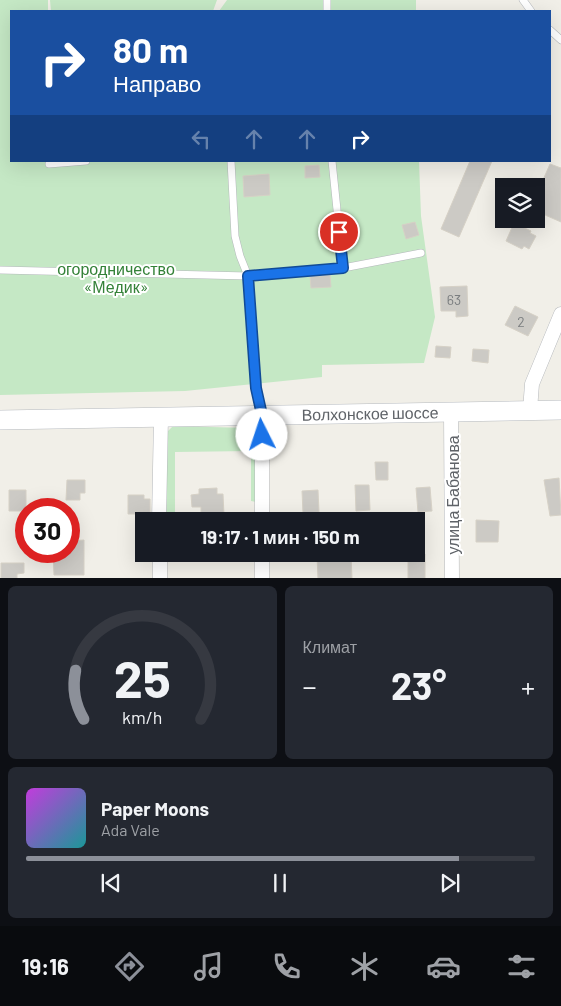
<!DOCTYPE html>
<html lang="ru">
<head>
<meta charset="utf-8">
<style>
	body { margin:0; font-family:Barlow,sans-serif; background:#242831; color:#f1f3f6; height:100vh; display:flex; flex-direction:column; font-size:19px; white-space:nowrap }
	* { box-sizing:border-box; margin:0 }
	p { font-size:16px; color:#9ea1a6 }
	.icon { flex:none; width:28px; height:28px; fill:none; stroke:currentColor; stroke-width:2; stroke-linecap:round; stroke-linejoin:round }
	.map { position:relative; height:578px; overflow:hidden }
	.panel { display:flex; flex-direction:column; gap:8px; padding:8px; background:#0d0f14; flex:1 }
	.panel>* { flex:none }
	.banner { position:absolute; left:10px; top:10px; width:541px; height:152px; border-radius:0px; box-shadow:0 5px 20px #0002; background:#1a4fa0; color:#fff; overflow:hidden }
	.tools { position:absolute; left:495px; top:178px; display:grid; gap:10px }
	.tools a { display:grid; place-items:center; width:50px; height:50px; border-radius:0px; background:#171b24; box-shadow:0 5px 20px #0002; font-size:25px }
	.speed { position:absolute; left:15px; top:498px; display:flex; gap:10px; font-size:25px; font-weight:700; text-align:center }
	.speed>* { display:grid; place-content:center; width:65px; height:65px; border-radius:50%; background:#171b24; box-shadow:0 5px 20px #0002; line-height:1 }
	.speed .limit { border:8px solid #d22; background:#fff; color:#111 }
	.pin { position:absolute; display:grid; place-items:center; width:42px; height:42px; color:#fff; margin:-21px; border:2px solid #fff; border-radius:50%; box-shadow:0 1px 5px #0007 }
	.me { position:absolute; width:55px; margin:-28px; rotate:356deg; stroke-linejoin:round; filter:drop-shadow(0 0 4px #0008) }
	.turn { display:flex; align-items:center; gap:18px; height:105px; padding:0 20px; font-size:22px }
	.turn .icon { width:65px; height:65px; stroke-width:2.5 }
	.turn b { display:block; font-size:35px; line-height:42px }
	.lanes { display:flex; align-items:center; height:48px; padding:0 20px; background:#0003; justify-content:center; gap:25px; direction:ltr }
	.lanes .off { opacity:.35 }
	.big { font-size:38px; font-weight:700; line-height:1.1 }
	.panel .tile { flex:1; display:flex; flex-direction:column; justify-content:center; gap:8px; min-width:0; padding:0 18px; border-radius:8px; background:#242831 }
	.panel .dial { align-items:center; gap:0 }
	.dial svg { height:130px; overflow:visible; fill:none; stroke:#363941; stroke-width:7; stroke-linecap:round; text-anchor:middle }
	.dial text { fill:#f1f3f6; stroke:none }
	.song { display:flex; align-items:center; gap:15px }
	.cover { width:60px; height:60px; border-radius:8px; background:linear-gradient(135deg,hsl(290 70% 55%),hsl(180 70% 35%)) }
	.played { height:5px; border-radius:2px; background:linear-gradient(90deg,#8c9099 85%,#363941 85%) }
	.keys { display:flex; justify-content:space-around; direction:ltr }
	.heat { display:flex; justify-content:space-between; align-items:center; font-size:28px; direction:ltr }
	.panel .tiles { flex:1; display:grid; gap:8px; grid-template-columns:1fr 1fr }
	.tile:last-child { grid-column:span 2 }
	.trip { position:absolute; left:135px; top:512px; width:290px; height:50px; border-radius:0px; background:#171b24; box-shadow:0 5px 20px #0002; font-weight:700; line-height:50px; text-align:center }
	.tab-bar { display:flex; height:80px; justify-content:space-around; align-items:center; background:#090b0e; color:#9ea1a6 }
	.tab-bar .icon { width:35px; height:35px }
	.tab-bar .selected { color:#8c9099 }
	.tab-bar b { font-size:22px; color:#f1f3f6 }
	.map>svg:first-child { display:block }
	.green { fill:#c5e8c5 }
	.building { fill:#cccac5; stroke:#d6d1c6 }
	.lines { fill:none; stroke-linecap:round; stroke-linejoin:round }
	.service-casing { stroke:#b5b8bc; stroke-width:8 }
	.minor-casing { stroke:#b5b8bc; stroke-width:15 }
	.secondary-casing { stroke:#b6babf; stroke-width:20 }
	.service { stroke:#fff; stroke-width:7 }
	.minor { stroke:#fff; stroke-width:14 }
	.secondary { stroke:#fff; stroke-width:19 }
	.route-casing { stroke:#114b97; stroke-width:12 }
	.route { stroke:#1a73e8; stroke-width:9 }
	.labels { text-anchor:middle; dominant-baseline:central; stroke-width:4; stroke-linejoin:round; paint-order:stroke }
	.number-label { font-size:14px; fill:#7a7d7f }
	.park-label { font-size:16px; fill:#348238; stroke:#fff }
	.street-label { font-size:16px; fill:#5f6368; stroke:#fff }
</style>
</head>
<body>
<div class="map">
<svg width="561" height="579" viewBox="0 0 561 579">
	<rect width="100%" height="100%" fill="#f1efe8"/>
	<path class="green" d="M0 0H48V11H11V161H419L421 216 435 317 424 363 322 365V377L185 391 0 395Z
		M50 0H217L213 11H51Z
		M227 0H416V11H219Z
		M173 426 248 428 255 439 256 502 251 501V451L175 452V512H164L167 432Z"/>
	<path class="building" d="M470 161H492L459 237 441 229Z
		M550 164 561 168V222L536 211V196Z
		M319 165 320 177 305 178V166Z
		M269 174 270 195 244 197 243 176Z
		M415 222 419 235 406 239 402 225Z
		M514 223 531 231 530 233 536 236 529 249 524 246 522 249 506 241Z
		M330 275 331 287 311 288 310 276Z
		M467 286 468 316 456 317V311H441L440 287Z
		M515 306 538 317 528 336 505 325Z
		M436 346 451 347 450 358 435 357Z
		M473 349 489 350 488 363 472 361Z
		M375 462H388V480H376Z
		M559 478 561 515 550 516 544 480Z
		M67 480H85V493H80V500H66Z
		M355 485H369L370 510 356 511Z
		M430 487 432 511 418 512 416 488Z
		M217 488V494H223L224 515 201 516V507H192L191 495 199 494V489Z
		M9 490H26V511H9Z
		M318 490 319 512 303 513 302 491Z
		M128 495H144V499H150V514H128Z
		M476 520 499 521 498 542H476Z
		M84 540V575H54L53 551H69V541Z
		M351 554 352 579H318L317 556Z
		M408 554H425V579H408Z
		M1 563H24V573L17 574V579H1Z"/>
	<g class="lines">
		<defs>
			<path id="service" d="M523 0 531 11
				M327 11V0
				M550 30 561 40
				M231 161 235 236 240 256 248 276 256 388 262 415
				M332 161 343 268
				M49 164 86 161
				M0 270 248 276 343 268 421 253"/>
			<path id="minor" d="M530 410 532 384 561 314
				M451 412 452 579
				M262 415V521
				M159 521 161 417
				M160 554V579
				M262 579V554"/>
			<path id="secondary" d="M0 420 561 410"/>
		</defs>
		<use href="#service" class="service-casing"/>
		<use href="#minor" class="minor-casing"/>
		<use href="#secondary" class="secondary-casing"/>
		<use href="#service" class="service"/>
		<use href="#minor" class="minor"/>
		<use href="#secondary" class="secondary"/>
	</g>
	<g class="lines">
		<defs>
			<path id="route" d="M262 435V415L256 388 248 276 343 268 339 232"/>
		</defs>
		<use href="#route" class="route-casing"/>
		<use href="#route" class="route"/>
	</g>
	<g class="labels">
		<g class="number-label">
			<text x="454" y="299">63</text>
			<text x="521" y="321">2</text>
		</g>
		<g class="park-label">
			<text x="116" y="268">огородничество<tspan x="116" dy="18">«Медик»</tspan></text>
		</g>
		<g class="street-label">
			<text transform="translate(370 413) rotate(-1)">Волхонское шоссе</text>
			<text transform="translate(452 495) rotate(-90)">улица Бабанова</text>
		</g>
	</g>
</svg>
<div class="tools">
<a><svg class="icon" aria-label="layers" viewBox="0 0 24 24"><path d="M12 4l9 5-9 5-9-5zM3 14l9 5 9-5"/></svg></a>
</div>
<div class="speed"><div class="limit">30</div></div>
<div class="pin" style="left:339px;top:232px;background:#d93025"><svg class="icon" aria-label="arrive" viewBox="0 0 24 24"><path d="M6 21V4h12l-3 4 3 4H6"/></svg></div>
<svg class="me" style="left:262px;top:435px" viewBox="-20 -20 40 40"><circle r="19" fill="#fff"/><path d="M0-13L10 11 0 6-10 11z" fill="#1a73e8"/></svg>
<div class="trip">19:17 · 1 мин · 150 m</div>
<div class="banner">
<div class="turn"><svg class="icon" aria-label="right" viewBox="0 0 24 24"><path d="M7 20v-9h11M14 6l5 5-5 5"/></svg><div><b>80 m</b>Направо</div></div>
<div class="lanes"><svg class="icon off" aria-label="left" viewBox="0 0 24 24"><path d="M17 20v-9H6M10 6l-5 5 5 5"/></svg><svg class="icon off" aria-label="ahead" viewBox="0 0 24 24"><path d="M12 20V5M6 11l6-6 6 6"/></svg><svg class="icon off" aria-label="ahead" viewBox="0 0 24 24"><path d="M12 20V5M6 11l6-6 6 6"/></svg><svg class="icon" aria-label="right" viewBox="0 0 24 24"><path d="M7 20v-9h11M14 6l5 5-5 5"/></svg></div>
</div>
</div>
<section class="panel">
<div class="tiles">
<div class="tile dial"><svg viewBox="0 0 100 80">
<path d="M14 69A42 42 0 1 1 86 69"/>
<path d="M14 69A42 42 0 0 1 9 39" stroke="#8c9099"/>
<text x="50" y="56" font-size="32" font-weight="700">25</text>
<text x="50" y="72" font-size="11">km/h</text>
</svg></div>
<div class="tile"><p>Климат</p>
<div class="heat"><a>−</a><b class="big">23°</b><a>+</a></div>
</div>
<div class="tile">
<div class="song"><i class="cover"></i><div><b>Paper Moons</b><p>Ada Vale</p></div></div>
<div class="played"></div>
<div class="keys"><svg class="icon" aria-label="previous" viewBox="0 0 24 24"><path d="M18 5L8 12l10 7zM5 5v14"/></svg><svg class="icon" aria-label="pause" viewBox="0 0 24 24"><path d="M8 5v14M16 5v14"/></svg><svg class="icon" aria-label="next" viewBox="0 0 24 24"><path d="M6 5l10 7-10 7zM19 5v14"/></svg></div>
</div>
</div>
</section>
<nav class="tab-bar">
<b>19:16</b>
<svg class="icon selected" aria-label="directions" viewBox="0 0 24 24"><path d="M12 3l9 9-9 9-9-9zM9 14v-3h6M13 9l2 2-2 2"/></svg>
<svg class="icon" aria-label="music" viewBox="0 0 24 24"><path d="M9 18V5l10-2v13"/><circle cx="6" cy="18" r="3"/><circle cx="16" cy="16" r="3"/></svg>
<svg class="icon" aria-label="phone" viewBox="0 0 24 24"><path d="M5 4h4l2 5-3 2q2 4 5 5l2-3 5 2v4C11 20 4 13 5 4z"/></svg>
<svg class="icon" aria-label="climate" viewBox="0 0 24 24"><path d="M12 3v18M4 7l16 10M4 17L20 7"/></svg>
<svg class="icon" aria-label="car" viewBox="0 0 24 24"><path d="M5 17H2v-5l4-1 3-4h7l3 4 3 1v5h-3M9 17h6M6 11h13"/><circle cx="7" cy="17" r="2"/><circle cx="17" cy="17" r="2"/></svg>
<svg class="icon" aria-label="filters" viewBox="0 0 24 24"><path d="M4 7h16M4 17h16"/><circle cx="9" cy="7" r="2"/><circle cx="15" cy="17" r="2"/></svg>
</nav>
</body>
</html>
